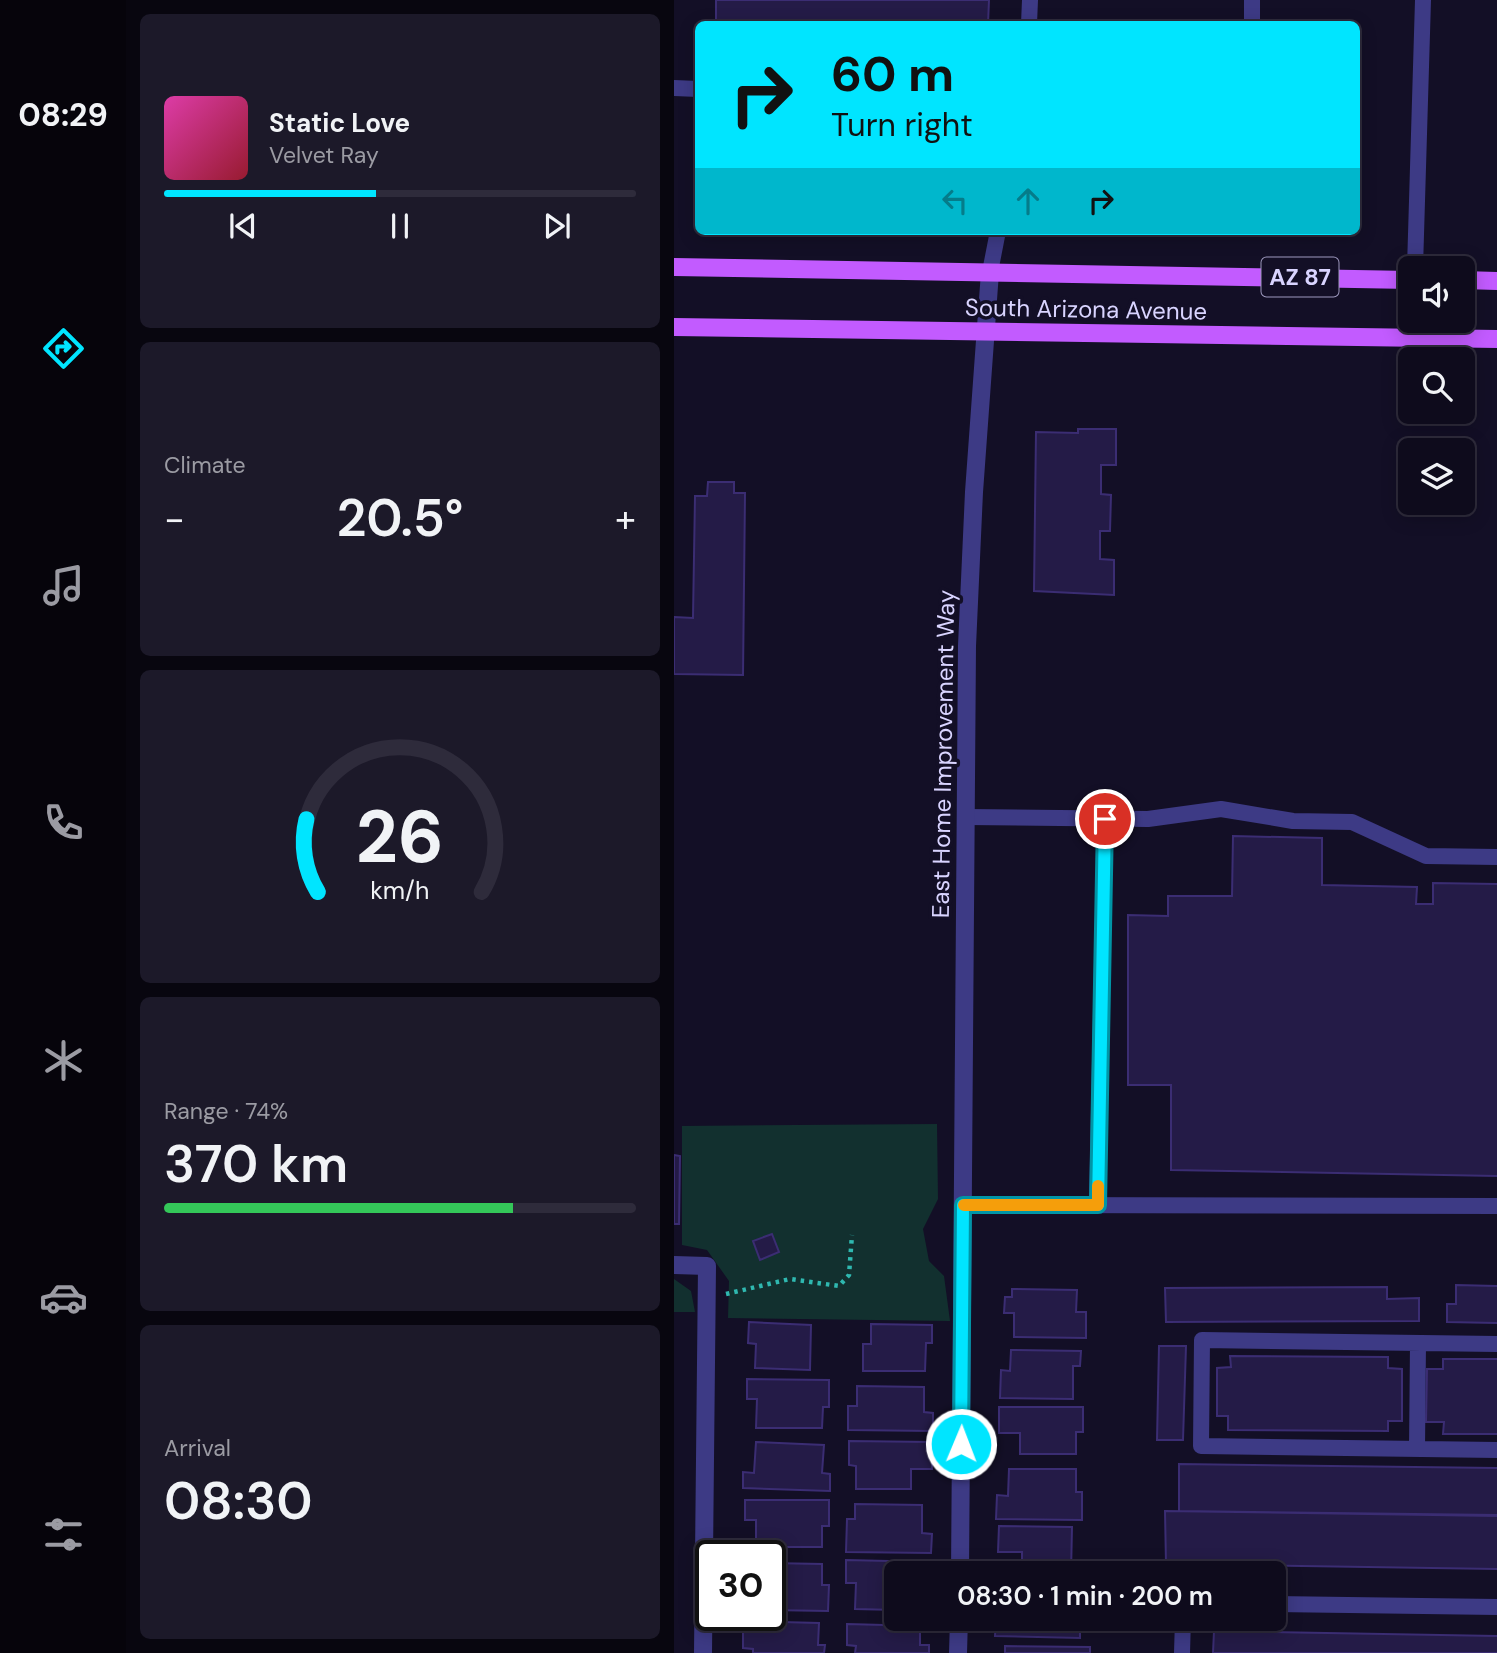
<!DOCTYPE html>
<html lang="en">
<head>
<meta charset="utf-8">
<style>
	body { margin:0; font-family:"DM Sans",sans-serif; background:#1c1929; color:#f1f3f6; height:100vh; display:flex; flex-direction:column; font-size:26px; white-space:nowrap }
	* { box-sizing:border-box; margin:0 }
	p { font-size:23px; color:#9b9ba3 }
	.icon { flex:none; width:38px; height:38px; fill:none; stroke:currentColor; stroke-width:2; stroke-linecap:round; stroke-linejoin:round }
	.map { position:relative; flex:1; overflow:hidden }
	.drawer { display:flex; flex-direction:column; gap:14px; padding:14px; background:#08060f; width:548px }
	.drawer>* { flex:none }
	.guide { position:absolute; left:21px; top:21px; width:665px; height:214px; border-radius:10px; box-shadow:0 4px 18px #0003,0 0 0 2px #2e2b3b; background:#00e5ff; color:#111; overflow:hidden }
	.tools { position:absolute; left:724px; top:256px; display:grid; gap:14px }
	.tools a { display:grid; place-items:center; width:77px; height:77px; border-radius:10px; background:#0e0b1c; box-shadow:0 4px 18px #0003,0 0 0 2px #2e2b3b; font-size:35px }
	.speed { position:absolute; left:21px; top:1540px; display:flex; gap:14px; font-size:35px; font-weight:700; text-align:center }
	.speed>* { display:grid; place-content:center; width:91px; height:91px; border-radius:50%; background:#0e0b1c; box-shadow:0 4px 18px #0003,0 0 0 2px #2e2b3b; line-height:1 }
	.speed .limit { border:4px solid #111; border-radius:10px; background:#fff; color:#111 }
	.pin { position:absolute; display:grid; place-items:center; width:60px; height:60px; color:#fff; margin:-30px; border:4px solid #fff; border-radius:50%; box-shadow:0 2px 7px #0007 }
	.me { position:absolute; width:77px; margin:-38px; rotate:1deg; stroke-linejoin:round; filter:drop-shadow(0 0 5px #0008) }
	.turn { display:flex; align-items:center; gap:24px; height:147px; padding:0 21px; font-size:32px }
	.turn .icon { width:91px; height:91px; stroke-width:2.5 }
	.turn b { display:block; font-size:49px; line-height:60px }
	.lanes { display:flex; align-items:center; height:66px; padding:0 21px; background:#0003; justify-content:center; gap:35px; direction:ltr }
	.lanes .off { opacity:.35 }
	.big { font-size:52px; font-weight:600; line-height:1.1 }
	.drawer .card { flex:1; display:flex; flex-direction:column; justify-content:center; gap:10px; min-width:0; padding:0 24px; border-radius:10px; background:#1c1929 }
	.drawer .dial { align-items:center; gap:0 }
	.dial svg { height:182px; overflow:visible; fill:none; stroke:#2e2b3b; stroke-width:7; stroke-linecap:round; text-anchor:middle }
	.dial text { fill:#f1f3f6; stroke:none }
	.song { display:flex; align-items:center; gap:21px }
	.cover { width:84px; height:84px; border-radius:10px; background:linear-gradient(135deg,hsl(320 70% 55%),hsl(350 70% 35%)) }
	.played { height:7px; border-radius:4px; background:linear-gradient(90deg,#00e5ff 45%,#2e2b3b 45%) }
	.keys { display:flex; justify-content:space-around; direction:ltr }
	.heat { display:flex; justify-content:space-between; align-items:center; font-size:38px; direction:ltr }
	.charge { height:10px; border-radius:5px; background:linear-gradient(90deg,#34c759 74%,#2e2b3b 0) }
	.trip { position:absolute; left:210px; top:1561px; width:402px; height:70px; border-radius:10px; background:#0e0b1c; box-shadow:0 4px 18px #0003,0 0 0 2px #2e2b3b; font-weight:600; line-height:70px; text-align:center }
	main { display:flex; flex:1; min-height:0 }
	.dock { display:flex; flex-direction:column; width:126px; justify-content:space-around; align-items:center; background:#06040b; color:#9b9ba3 }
	.dock .icon { width:49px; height:49px }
	.dock .on { color:#00e5ff }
	.dock b { font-size:32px; color:#f1f3f6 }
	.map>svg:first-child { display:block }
	.green { fill:#12302f }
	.building { fill:#241b47; stroke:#3b2d73; stroke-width:2 }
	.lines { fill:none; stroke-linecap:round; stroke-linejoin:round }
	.path { stroke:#2fb8b0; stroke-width:4.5; stroke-dasharray:3.5 5; stroke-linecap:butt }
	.service { stroke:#3d3a85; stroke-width:16 }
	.minor { stroke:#3d3a85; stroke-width:18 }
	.primary { stroke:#c25bff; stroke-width:18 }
	.route-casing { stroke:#0095a6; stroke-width:18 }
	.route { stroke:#00e5ff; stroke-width:12 }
	.slow { stroke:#f59e0b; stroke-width:12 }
	.labels { text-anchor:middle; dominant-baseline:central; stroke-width:7; stroke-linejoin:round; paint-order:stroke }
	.shield { fill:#130f26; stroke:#9e99be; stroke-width:2 }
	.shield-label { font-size:23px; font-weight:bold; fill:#d9d4ff }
	.street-label { font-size:24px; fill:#d9d4ff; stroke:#130f26 }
</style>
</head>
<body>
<main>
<nav class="dock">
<b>08:29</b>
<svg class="icon on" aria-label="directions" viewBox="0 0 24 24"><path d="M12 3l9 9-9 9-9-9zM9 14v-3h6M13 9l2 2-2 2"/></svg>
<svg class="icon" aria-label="music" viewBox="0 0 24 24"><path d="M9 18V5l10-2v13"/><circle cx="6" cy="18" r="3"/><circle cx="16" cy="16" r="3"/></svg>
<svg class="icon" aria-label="phone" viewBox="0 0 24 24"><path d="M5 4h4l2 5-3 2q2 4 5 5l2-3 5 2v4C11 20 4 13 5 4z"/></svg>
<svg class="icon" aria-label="climate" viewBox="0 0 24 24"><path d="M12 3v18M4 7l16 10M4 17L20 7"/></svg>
<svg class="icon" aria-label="car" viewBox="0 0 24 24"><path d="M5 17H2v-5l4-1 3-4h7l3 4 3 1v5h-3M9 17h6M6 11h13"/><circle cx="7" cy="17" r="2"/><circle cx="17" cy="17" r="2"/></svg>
<svg class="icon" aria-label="filters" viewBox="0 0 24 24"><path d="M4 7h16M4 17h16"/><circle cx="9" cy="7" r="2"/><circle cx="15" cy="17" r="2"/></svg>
</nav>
<section class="drawer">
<div class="card">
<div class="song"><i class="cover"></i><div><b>Static Love</b><p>Velvet Ray</p></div></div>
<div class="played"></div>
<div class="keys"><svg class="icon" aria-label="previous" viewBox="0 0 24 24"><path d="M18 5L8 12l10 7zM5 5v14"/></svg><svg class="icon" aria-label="pause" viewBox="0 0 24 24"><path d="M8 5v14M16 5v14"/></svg><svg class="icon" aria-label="next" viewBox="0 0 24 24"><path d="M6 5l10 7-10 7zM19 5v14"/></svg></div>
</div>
<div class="card"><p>Climate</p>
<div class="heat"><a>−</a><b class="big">20.5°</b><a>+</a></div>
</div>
<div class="card dial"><svg viewBox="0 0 100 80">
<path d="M14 69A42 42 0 1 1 86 69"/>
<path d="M14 69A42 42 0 0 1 9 37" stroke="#00e5ff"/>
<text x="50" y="56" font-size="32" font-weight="700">26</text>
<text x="50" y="72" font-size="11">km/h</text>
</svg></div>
<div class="card"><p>Range · 74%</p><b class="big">370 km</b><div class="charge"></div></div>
<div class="card"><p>Arrival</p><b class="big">08:30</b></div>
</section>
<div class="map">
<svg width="824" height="1653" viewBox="0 0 824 1653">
	<rect width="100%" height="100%" fill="#130f26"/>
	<path class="green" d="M263 1124 264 1199 249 1229 255 1261 270 1276 276 1321 54 1318 55 1281 33 1250 8 1245V1126Z
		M0 1279 17 1291 21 1312H0Z"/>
	<path class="building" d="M42 0H315L314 24H42Z
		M404 429H442V465H427V494L437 495 436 531H426V559L440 560V595L360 591 362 432 404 433Z
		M34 482H60V493H71L69 675 0 674V617L19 618 21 496H33Z
		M559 836 648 838V885L743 887 742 904H759V883L824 884V1176L497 1170V1085H454V915L494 916V896H558Z
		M0 1155 6 1156 5 1224H0Z
		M98 1234 105 1252 86 1260 79 1241Z
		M782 1285 824 1286V1323L773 1322V1304H782Z
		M713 1287V1299L745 1298V1321L492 1322 491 1288Z
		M338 1289 403 1290 402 1312H412V1338L340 1337V1313H330L331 1297H338Z
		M75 1322 137 1325 136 1370 81 1368 82 1344 74 1343Z
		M197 1324 258 1325V1343H252L251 1371H189V1344H197Z
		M485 1346H512L509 1440H483Z
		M337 1350 407 1351 406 1366H399V1399L326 1398 327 1370 336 1371Z
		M556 1356 714 1357V1368L728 1369V1421H714V1431L554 1430V1416H543V1368L557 1367Z
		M769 1359H824V1434H769L770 1422H752L753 1369H769Z
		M73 1379 155 1380V1407H149L148 1428H82L83 1399H73Z
		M183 1386 250 1387V1412L259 1413V1431L174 1430V1406H183Z
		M325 1407H409V1432H402V1454H346V1433H325Z
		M175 1441 258 1442V1469H237V1489H182V1466L175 1465Z
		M82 1442 150 1445 148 1473 156 1474V1491L69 1488V1472L80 1473Z
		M505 1464 824 1468V1515L505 1511Z
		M335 1469H402V1492H408V1520L322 1519 323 1495 334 1496Z
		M71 1500H155V1526H148V1547H82V1520H71Z
		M181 1504 248 1505V1533L258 1534 257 1553 172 1552 173 1519H181Z
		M491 1511 824 1516V1569L492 1564Z
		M325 1526 398 1527 397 1573H348V1552H324Z
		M172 1560 258 1562V1573H222V1610L181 1609 182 1583H172Z
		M96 1563 148 1564V1585H155L154 1611 96 1610Z
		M322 1619 406 1620V1638L321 1636Z
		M69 1621 145 1623 144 1645H151L150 1653H79V1649L69 1648Z
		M173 1624 246 1626V1645H255V1653H181L182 1646 173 1645Z
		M540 1631 824 1636V1653H539Z
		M331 1646 416 1647V1653H331Z"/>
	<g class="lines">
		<path class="path" d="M52 1294 116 1279 165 1286 175 1275 178 1235"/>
		<path class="service" d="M355 24 356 0
			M578 24V0
			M0 88 24 89
			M741 268 749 0
			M316 272 324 231
			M292 817 474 819 547 809 619 821 678 822 752 856 824 857
			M289 1205 824 1206
			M423 1205 431 819
			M824 1344 528 1340 527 1446 824 1450
			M743 1449 744 1343
			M600 1604 824 1607
			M508 1653 509 1619"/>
		<path class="minor" d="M0 1265 33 1266 29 1653
			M286 1573 293 646 300 492 316 272
			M284 1653 285 1619"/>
		<path class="primary" d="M0 267 737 280
			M789 280 824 281
			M0 327 824 339"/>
	</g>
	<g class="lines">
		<defs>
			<path id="route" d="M287 1444 289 1205H424L431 819"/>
		</defs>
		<use href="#route" class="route-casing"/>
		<use href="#route" class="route"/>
		<path class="slow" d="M290 1205H424V1186"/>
	</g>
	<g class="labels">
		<rect class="shield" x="587.5" y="257.5" width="77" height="39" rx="5"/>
		<g class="shield-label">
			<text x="626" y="277">AZ 87</text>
		</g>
		<g class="street-label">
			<text transform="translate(412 309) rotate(1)">South Arizona Avenue</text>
			<text transform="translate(269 754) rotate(-89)">East Home Improvement Way</text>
		</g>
	</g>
</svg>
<div class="tools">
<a><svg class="icon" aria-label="sound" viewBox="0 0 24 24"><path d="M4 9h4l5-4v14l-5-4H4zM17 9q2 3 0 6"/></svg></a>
<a><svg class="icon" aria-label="search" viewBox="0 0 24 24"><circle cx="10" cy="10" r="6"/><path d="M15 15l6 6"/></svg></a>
<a><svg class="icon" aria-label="layers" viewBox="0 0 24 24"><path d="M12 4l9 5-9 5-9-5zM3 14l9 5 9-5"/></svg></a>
</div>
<div class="speed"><div class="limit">30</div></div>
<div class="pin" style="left:431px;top:819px;background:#d93025"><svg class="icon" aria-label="arrive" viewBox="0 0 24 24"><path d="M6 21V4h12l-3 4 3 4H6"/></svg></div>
<svg class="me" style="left:287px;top:1444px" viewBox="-20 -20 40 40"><circle r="17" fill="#00e5ff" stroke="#fff" stroke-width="3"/><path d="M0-11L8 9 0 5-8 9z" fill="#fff"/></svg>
<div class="trip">08:30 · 1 min · 200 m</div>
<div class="guide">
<div class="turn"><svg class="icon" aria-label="right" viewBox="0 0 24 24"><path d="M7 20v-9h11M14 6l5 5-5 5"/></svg><div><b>60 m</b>Turn right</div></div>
<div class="lanes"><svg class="icon off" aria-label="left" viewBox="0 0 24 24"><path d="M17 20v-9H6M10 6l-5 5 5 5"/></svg><svg class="icon off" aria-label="ahead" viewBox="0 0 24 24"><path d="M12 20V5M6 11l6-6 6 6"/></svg><svg class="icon" aria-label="right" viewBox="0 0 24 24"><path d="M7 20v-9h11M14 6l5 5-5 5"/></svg></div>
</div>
</div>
</main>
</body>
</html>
